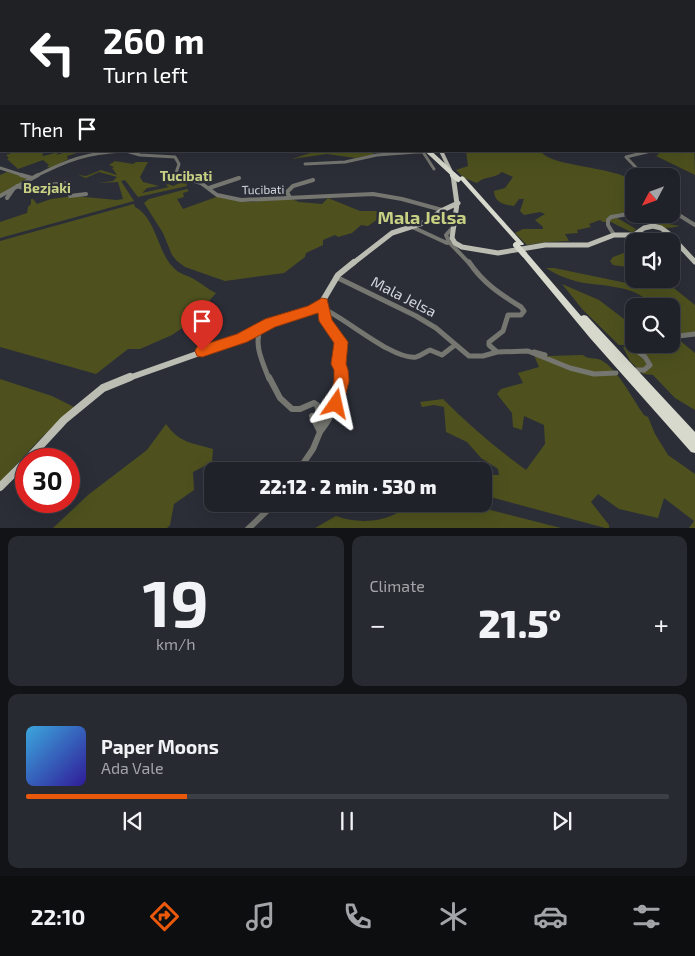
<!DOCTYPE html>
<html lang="en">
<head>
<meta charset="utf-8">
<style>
	body { margin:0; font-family:"Exo 2",sans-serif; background:#282a31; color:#f1f3f6; height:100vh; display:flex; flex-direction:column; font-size:19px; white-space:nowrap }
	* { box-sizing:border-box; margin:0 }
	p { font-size:16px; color:#a2a4a8 }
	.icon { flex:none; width:28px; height:28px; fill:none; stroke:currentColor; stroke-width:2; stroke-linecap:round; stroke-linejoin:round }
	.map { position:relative; height:528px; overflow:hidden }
	.side { display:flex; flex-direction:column; gap:8px; padding:8px; background:#121317; flex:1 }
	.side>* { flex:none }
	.banner { position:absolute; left:0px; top:0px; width:695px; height:152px; box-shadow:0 5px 20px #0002,0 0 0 1px #3d3f46; background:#202124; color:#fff; overflow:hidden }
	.needle { width:32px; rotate:229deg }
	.fabs { position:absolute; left:625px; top:168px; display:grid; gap:10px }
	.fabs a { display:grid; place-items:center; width:55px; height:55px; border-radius:10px; background:#202229; box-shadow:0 5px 20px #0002,0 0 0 1px #3d3f46; font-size:25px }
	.speed { position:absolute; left:15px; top:448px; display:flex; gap:10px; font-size:25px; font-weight:700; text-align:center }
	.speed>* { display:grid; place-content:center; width:65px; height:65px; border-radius:50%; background:#202229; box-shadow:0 5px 20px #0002,0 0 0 1px #3d3f46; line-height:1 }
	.speed .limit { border:8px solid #d22; background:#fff; color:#111 }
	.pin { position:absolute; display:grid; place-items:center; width:42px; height:42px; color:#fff; margin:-51px -21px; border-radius:50% 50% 50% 0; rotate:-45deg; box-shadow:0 0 5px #0007 }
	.pin .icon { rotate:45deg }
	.me { position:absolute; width:55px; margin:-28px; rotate:11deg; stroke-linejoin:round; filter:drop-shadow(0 0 4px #0008) }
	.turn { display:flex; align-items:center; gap:18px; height:105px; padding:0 20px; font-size:22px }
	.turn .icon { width:65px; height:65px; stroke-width:2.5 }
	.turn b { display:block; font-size:35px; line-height:42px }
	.then { display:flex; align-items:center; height:48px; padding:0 20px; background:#0003; gap:10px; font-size:19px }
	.big { font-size:38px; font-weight:800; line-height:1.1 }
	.side .card { flex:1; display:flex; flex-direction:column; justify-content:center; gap:8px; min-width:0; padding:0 18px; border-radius:10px; background:#282a31 }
	.side .dial { align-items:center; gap:0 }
	.dial b { font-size:65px; line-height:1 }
	.song { display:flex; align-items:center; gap:15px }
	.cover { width:60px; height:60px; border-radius:8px; background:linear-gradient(135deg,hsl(200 70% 55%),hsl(250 70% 35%)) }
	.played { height:5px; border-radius:2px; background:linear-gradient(90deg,#ea580c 25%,#3d3f46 25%) }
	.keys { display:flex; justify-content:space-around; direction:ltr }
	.heat { display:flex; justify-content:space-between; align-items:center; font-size:28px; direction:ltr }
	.side .tiles { flex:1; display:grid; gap:8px; grid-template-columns:1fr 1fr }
	.card:last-child { grid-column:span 2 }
	.trip { position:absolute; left:204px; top:462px; width:288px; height:50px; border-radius:10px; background:#202229; box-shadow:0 5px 20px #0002,0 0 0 1px #3d3f46; font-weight:800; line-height:50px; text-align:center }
	.tab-bar { display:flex; height:80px; justify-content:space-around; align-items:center; background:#0d0e10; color:#a2a4a8 }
	.tab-bar .icon { width:35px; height:35px }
	.tab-bar .active { color:#ea580c }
	.tab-bar b { font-size:22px; color:#f1f3f6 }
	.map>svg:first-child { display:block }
	.green { fill:#4e511e }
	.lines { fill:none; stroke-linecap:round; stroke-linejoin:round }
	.minor-far3 { stroke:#757670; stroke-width:3 }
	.minor-far2 { stroke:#757670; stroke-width:4 }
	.minor-far1 { stroke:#757670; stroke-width:5 }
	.minor { stroke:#757670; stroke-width:6 }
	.major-far3 { stroke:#bbbdb2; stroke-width:4 }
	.major-far2 { stroke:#bbbdb2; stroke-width:5 }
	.major-far1 { stroke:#bbbdb2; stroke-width:6 }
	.major { stroke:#bbbdb2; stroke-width:8 }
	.highway { fill:#d7d9cc; fill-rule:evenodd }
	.highway-bridge-far1 { stroke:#d7d9cc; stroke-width:4.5 }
	.highway-bridge { stroke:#d7d9cc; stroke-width:6 }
	.route { fill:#ea580c; stroke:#983908 }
	.labels { text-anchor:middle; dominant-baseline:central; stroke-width:5; stroke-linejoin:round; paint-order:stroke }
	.far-street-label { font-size:12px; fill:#d3d6dc; stroke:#2b2e37 }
	.far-neighbourhood-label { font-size:14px; font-weight:bold; fill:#c8d083; stroke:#2b2e37 }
	.street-label { font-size:15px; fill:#d3d6dc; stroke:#2b2e37 }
	.quarter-label { font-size:18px; font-weight:bold; fill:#c8d083; stroke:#2b2e37 }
</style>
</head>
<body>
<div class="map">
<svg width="695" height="529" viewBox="0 0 695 529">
	<rect width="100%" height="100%" fill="#2b2e37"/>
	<path class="green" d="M694 137 695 175 656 156 659 154 657 151H694Z
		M17 151H48L42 154 43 156 59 152 56 155 70 151H84L67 156 68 159 52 168 47 167 49 165 43 160 18 169 7 159 9 158 6 155Z
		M350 151H371L375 155 355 158 327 154 292 159C301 156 310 152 319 152 334 151 335 155 350 151Z
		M466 151H544L542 153C554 166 611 167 633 180L634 214H645L638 216 641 218 650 217 657 222 680 226C660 231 646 226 630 213L614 216 636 229 633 233 611 222H603L600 220 589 224 591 227 577 230 578 233 565 234 569 241 547 242 527 245 515 233 523 229H543V227L535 220 545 214 540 212 524 215 520 211 524 199H519L514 206C504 205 494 202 494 191L505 188 513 177 502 172C494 179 484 176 477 183L464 178 456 170 468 166Z
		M115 161 133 164 136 162H148L140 177 143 182 159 186 147 188 142 193 169 187 166 185 168 184 173 186 182 182V179L186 181 187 186 138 197 125 180 121 181 134 201 0 238V222L27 213 28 207 31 204V199H33L37 204 51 199 74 196 117 200 123 199 118 182 98 183 113 181 117 177 99 172 86 178 78 175 86 176 101 170 117 175 112 168 114 167 109 165Z
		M7 172 29 178 0 196V175Z
		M187 189 189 191 183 193 184 197 177 199 183 209 219 196 247 202 292 199 299 202 322 204 328 198 360 211H381L392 214 387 219 381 217 368 226 361 225 352 233 338 237 335 235 323 240V245L306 253 305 257 284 273 225 281 185 267 177 261 172 255 163 233 144 203 149 199Z
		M134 204 135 207C155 217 158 250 171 265 180 276 187 274 197 281 204 285 209 290 216 293L191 322 172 335 140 349H128L96 374 0 347V241Z
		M634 249V268L613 265 610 261 613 257Z
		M546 268H554L641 286 651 284 652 280 665 281 695 305V335L681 334 671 328V306H649C643 285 597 286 579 282 567 279 557 275 546 268Z
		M562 284 599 300 624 319 634 324V336L626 339 628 345H619L583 310Z
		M671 339H678L695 353V410L675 398 653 375 643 374 630 361 623 347 634 344H671Z
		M533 353 549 356 583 355C588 360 595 357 601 360 618 369 633 400 644 415L648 417 655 434 668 455 695 474V528H689L694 521 664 498 658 518 619 509 598 494 591 502 609 525V529L483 495 482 471H461V461L492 475H499L498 469 481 458 467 442 446 432 444 407 434 405 422 407 420 402 443 399C469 425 497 449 526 470L545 444 544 425 524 416 522 430 513 427 512 413 497 394 501 389 523 383 518 373 539 367Z
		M0 379 52 396 76 408 43 436 0 482Z
		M166 424C179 443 193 443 213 449L212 462 193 472 194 490 174 504 170 525 167 528H53L88 495 147 450Z
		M411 504H467L561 528H315L336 516C362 525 389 522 411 504Z"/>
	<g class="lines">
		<path class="minor-far3" d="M126 151 140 155 175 157 179 164 176 173 178 176
			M423 152 434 169
			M305 164 345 162 377 155 429 151
			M0 168 25 176
			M36 176C68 160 86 153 123 151
			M644 176 626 157 651 151"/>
		<path class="minor-far2" d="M21 175 32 178
			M177 175 201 183 217 195 241 200 373 194 402 199 442 210
			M643 175 644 176
			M17 186 33 191 50 185 66 183 70 196 86 194
			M209 188 239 178
			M0 196 38 175
			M7 198 14 188
			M290 198 287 192 293 186 313 180
			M671 210 695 225
			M455 225 446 235 449 242 470 264
			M410 226 447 243 449 242
			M614 235 608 225V220L611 217 634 213"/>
		<path class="minor-far1" d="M336 277 416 316 436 328 469 356H483L497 352 489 345V342L503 331 508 315H521L524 311 521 307C500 294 483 283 469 262
			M324 309C348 320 393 360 416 357 421 356 425 352 430 350L442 355 455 345
			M324 309 325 321 341 343 340 379
			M261 328C253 344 263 363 269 379
			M671 337 695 334
			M634 339 631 341V346L645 357 650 365 644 370H634
			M497 352 528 351 570 368 594 374 616 373
			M534 352 545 355"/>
		<path class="minor" d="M269 377 280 398 292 409H300L314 403 317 405 322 423 320 432
			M320 432C334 415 339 399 340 377
			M298 471 313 449 320 432 312 416
			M248 529 274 504"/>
		<path class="major-far3" d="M441 151 453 176"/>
		<path class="major-far2" d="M453 175 457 204 452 238 455 243 462 247 498 253 545 245H588L614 235H634L644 228 653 226 661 228 668 233 695 262
			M352 264 392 233 426 222 441 211 458 203"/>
		<path class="major-far1" d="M126 379 242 338 270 323 313 309 322 302 338 275 354 262"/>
		<path class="major" d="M28 459 64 420 103 388 130 377
			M0 487 26 461"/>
		<path class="highway" d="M462 176 464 177 523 243 524 244 523 245H519L460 179 459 178Z
			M522 252H526L581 316 584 315 587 316 695 432V453L691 452 590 338 522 256 521 254Z"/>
		<path class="highway-bridge-far1" d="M428 151 455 176"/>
		<path class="highway-bridge" d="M453 175 458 179
			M516 245 524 254"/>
	</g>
	<linearGradient id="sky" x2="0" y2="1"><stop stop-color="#18191e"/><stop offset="0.44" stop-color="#444c5e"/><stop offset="1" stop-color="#444c5e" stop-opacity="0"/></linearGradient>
	<rect width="695" height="131" fill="url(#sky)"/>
	<path class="route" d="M322 298 327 299 332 320 348 342 346 364 348 370 349 381 342 409 336 411 331 409 329 404 334 381V370L331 364 334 343 319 321 318 313 275 327 247 342 202 357 197 356 195 351 197 347 237 334 265 319 308 306Z"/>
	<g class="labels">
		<g class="far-street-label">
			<text transform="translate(263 189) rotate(-1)">Tucibati</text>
		</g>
		<g class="far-neighbourhood-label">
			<text x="186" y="175">Tucibati</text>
			<text x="47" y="187">Bezjaki</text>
		</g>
		<g class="street-label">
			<text transform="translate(404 296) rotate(27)">Mala Jelsa</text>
		</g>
		<g class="quarter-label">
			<text x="422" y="217">Mala Jelsa</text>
		</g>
	</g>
</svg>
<div class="fabs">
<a><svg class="needle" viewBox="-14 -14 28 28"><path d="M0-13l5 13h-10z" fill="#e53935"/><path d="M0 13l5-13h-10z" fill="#a2a4a8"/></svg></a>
<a><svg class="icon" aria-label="sound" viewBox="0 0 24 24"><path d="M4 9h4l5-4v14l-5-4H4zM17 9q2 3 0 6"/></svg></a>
<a><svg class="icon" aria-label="search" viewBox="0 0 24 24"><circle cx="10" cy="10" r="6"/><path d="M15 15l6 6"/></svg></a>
</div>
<div class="speed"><div class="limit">30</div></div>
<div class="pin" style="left:202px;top:351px;background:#d93025"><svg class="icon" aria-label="arrive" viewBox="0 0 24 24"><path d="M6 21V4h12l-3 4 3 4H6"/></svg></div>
<svg class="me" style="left:336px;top:404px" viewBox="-20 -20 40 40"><path d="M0-17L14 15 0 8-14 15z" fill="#ea580c" stroke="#fff" stroke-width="4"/></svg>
<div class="trip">22:12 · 2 min · 530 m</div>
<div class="banner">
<div class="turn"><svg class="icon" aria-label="left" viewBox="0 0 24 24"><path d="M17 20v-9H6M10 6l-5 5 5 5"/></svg><div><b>260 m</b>Turn left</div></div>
<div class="then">Then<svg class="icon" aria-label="arrive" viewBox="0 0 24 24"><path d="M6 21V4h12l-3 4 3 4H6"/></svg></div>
</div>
</div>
<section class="side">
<div class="tiles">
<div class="card dial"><b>19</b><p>km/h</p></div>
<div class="card"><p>Climate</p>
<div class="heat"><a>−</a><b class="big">21.5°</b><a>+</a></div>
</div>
<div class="card">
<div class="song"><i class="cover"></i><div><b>Paper Moons</b><p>Ada Vale</p></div></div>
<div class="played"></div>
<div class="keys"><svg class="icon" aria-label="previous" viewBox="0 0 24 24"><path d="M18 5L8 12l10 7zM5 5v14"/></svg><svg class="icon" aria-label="pause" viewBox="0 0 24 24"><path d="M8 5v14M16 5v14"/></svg><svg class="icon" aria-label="next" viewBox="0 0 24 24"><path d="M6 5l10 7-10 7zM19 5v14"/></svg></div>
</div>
</div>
</section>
<nav class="tab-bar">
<b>22:10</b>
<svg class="icon active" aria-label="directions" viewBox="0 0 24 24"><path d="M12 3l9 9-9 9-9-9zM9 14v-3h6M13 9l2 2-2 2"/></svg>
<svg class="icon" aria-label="music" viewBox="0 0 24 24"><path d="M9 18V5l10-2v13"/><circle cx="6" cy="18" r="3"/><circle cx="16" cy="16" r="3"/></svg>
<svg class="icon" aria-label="phone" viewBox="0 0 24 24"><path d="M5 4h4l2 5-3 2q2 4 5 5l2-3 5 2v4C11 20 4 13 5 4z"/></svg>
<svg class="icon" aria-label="climate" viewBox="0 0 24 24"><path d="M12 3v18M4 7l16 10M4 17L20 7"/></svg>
<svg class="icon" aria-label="car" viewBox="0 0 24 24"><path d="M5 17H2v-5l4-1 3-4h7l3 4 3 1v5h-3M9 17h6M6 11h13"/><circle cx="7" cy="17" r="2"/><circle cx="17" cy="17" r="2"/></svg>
<svg class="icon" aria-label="filters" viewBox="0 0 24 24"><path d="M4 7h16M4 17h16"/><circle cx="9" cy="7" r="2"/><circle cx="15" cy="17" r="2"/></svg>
</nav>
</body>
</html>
